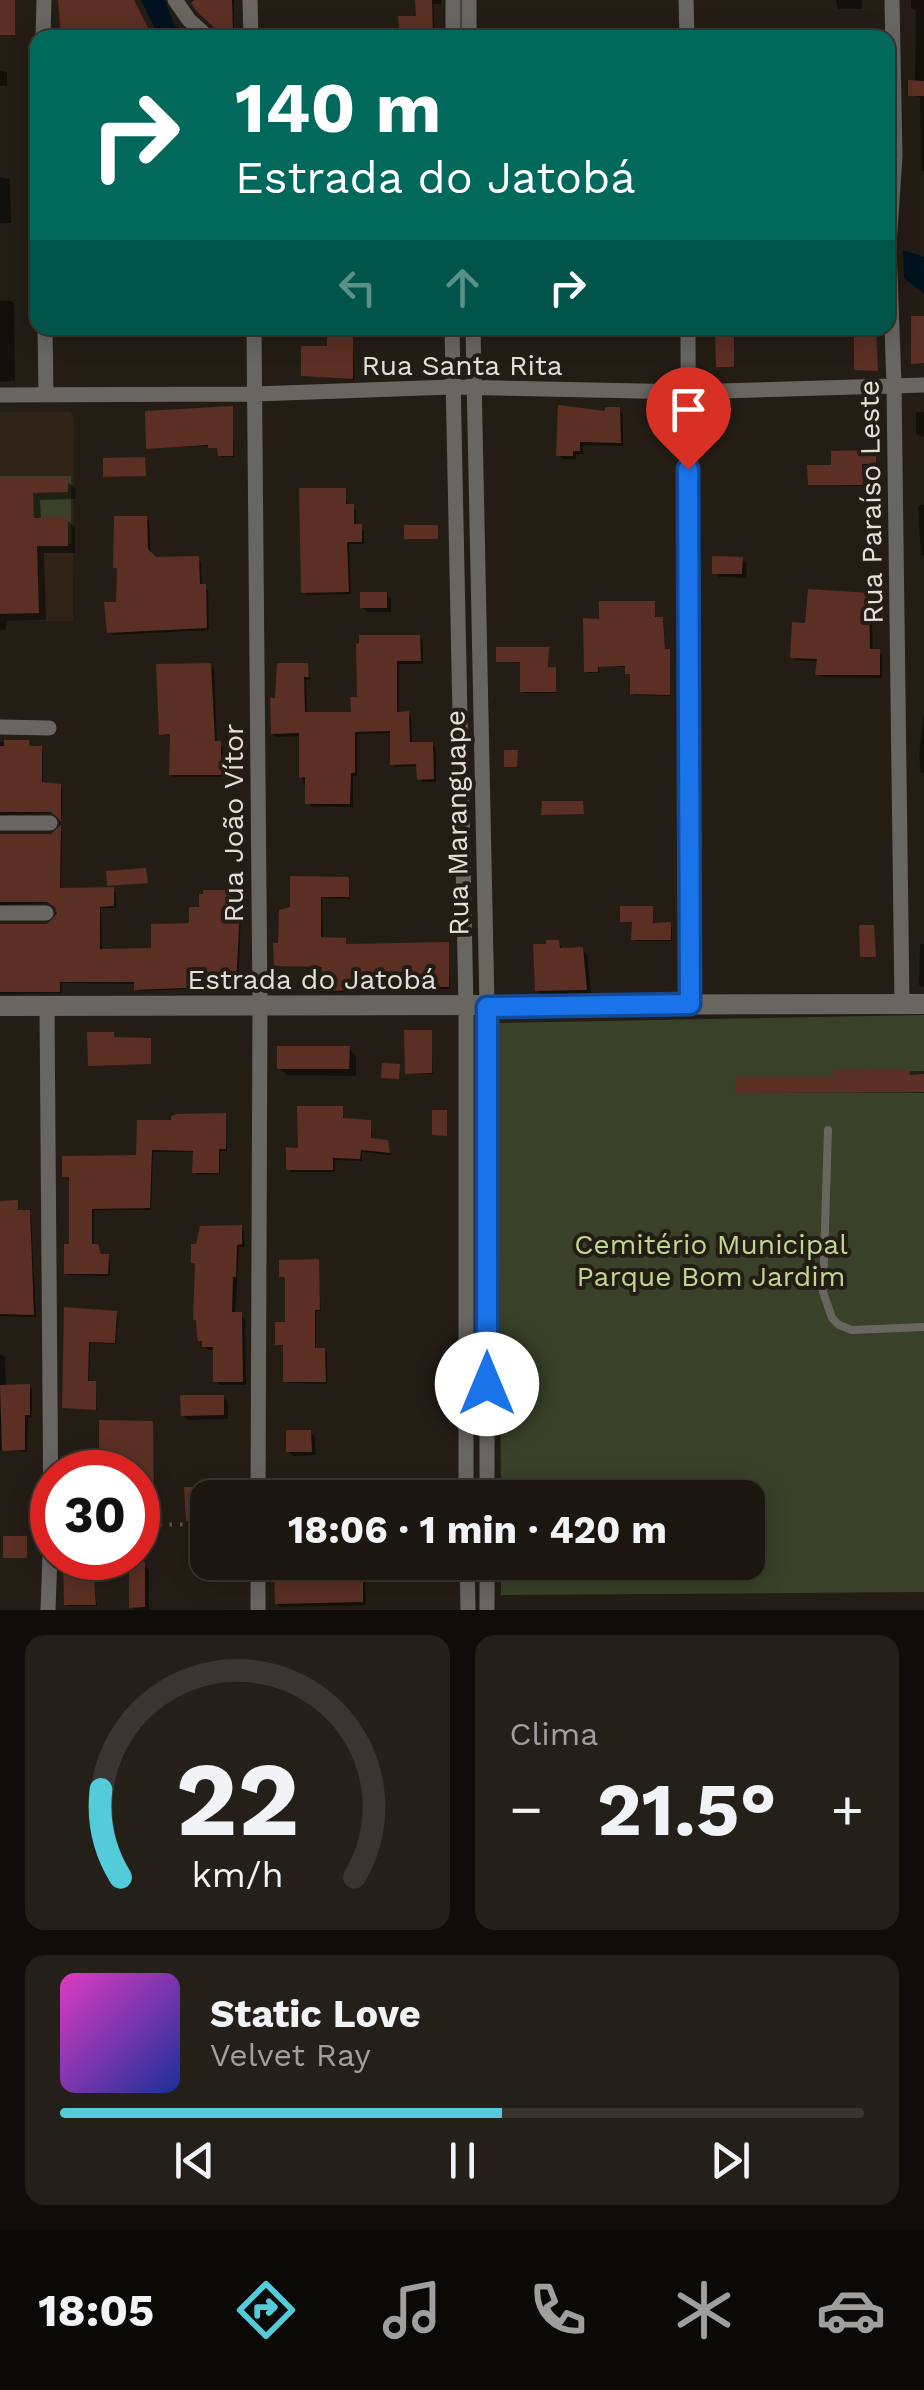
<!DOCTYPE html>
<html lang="pt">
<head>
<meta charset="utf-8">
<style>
	body { margin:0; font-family:"Work Sans",sans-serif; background:#241f19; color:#f1f3f6; height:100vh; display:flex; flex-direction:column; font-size:38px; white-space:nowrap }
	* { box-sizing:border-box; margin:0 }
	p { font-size:32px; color:#a09f9f }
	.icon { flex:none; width:55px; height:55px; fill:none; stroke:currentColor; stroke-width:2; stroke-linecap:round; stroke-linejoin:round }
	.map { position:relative; height:1610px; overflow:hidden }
	.details { display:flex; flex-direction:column; gap:25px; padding:25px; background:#0f0c09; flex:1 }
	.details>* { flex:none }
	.banner { position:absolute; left:30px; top:30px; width:865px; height:305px; border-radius:20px; box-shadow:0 5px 25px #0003,0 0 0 2px #393530; background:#00695c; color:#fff; overflow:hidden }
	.speed { position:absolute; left:30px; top:1450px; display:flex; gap:20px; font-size:50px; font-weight:700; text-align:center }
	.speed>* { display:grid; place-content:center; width:130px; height:130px; border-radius:50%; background:#1b1610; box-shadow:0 5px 25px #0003,0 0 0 2px #393530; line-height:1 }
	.speed .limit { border:15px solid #d22; background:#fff; color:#111 }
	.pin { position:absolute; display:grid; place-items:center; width:85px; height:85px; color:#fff; margin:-102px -42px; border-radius:50% 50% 50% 0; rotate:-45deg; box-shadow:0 0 10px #0007 }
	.pin .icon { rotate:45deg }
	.me { position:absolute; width:110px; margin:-55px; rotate:0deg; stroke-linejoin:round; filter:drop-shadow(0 0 8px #0008) }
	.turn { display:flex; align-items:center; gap:35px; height:210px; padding:0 40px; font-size:45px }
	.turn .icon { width:130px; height:130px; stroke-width:2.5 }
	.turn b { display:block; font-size:70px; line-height:85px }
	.lanes { display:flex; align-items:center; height:95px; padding:0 40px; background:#0003; justify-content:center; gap:50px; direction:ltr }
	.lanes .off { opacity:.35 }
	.big { font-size:75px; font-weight:700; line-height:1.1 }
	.details .card { flex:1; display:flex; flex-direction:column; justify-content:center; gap:15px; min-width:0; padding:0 35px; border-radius:20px; background:#241f19 }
	.details .dial { align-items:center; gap:0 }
	.dial svg { height:260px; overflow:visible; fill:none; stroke:#393530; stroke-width:7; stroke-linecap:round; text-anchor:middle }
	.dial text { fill:#f1f3f6; stroke:none }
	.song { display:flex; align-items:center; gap:30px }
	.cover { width:120px; height:120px; border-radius:15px; background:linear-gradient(135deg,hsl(310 70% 55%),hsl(230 70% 35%)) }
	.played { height:10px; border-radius:5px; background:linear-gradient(90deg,#53cbda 55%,#393530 55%) }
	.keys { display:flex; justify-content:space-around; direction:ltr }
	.heat { display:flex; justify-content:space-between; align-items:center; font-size:55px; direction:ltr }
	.details .tiles { flex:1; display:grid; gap:25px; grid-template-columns:1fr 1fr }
	.card:last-child { grid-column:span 2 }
	.trip { position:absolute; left:190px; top:1480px; width:575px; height:100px; border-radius:20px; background:#1b1610; box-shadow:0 5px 25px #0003,0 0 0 2px #393530; font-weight:700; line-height:100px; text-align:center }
	.dock { display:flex; height:160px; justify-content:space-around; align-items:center; background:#0b0906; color:#a09f9f }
	.dock .icon { width:70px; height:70px }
	.dock .selected { color:#53cbda }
	.dock b { font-size:45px; color:#f1f3f6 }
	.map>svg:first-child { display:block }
	.built { fill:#302419 }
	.green { fill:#394128 }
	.water { fill:#00121f }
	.shadow { fill:#0007 }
	.building { fill:#5b2f23 }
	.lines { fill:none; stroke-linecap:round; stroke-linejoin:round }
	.path { stroke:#625c56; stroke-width:4; stroke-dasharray:2.5 8; stroke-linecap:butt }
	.service { stroke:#696662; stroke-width:8 }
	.minor { stroke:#696662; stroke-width:15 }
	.tertiary { stroke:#696662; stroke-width:20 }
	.route-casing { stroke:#114b97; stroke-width:25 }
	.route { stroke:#1a73e8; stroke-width:18 }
	.labels { text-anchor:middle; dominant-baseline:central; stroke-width:8; stroke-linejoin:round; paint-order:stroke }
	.street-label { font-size:28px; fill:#e4dfda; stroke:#241d16 }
	.park-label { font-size:28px; fill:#c0d78f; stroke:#241d16 }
</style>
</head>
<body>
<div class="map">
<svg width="924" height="1610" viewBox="0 0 924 1610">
	<rect width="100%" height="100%" fill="#241d16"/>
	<path class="built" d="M0 412H70L74 418 73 621H0Z"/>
	<path class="green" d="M0 476H71V544H0Z
		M924 1015V1592L501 1595V1563L748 1562V1498L501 1497 497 1023Z"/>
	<path class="water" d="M141 0H165L174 24 189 37H159Z
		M903 250 924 257V294L904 278Z"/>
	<path class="shadow" d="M191 0H234V30L224 31Z
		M418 0H441V4H433L435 34 401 38V19L418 18Z
		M836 0H862V9H838Z
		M911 0H924V172L921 170 920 97 910 95 915 83 916 10 911 8Z
		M0 70 7 72V86H0Z
		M0 177 10 179 11 223H0Z
		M0 301H11L14 304 15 381 0 382Z
		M352 330 355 380 304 375 330 348Z
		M232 409 234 457H222L220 449 210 446 148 448Z
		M619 410 623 414V446L583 445V454H576V459H563L559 455 607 414Z
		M916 412H924V437L916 434Z
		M875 453 877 465H863V486L810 484 834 468Z
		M0 481H67L75 489V499L40 500 41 520H67L75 527V553H44L46 620 6 621V630H0Z
		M345 490 348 506 356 510V527L364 530V544H349L351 594 307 595 303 592Z
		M924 505V555L921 556 918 506Z
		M146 518 149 521 151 555 155 560 198 559 201 562 202 587 208 590 209 630 113 635 110 632 118 604 120 571 115 567Z
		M742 560 747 564 746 578 719 577 714 572Z
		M386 594 391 599V612H367L362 607Z
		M868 595 871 598 873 651 882 655V678L821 677 818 674 819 661 796 660 793 657 808 625Z
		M654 603 656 620 664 621 665 651 670 653V696L634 695 633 675 627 673V667H599V673H588L602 622Z
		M419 637 423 641V664H399V714L411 717 412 745 432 744 436 748V782H423L419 779V766L396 767 393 764 392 733 357 734V776H353V807L311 806 302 777 301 736 277 737 273 733 307 665 311 679 306 680 307 714H353L360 699Z
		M548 650 549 670 556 671V693H524L522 663 499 661Z
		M210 665 214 669 217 744 223 747V777H174L171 774 172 737 161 734Z
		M924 713V773H921L919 756Z
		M0 742H28L31 748 43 751V785L62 789V819L56 813 0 815Z
		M62 830 61 890 116 892V908H101L102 951 153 950 192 925 202 910 229 893 231 910 241 913 238 987 139 991 137 984 62 983V993L0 994V927H47L60 911 52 903 0 905V837L58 834Z
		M348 879 350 899 322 898 323 939 345 940 347 946 448 944 450 989H421L417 973 388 974V989L327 993 325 968 276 965 281 945V912Z
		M652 909 654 925 672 927V941H636L634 923 622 921Z
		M559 943 564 951 582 950 587 955 591 994 542 995 537 990Z
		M920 944H924V987L919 985Z
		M431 1033 433 1074H409L407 1072Z
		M348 1048 356 1056V1076L287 1075 279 1068Z
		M924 1071V1093L738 1092 836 1079 835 1072Z
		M342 1108 345 1121 370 1123 373 1141 387 1142 391 1155 362 1152V1161L335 1160V1172H291L289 1169 301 1150Z
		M225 1116 227 1151H220V1174L197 1175 195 1152H153L151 1210H94V1247L100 1250 102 1256 110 1259V1276L69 1275 67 1273 71 1246V1179L65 1176 139 1157V1122Z
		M0 1203H17L19 1213 31 1215 36 1317 0 1316Z
		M241 1228 244 1231 245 1247H239L235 1314 245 1318 246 1385H219L216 1381V1350H208L200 1340Z
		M318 1262 321 1311H316V1351L327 1353V1384L288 1383 286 1347 278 1344 288 1324 287 1278 281 1276Z
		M67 1310 118 1315 116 1344 90 1343 89 1383 96 1385 97 1410 64 1407Z
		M0 1354 5 1357 6 1387 29 1386 32 1389V1417L28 1418 27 1452 0 1450Z
		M223 1397 228 1402V1419L188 1420 183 1415Z
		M152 1424 155 1488H138V1472H67V1459H102Z
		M310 1432 315 1437 316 1455 293 1456 288 1451Z
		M244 1489 246 1498H208V1523L188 1521 187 1490Z
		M91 1559 97 1606H68L67 1604Z
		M277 1562H355V1569L365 1572 366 1605 281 1607 277 1603Z
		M144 1565 149 1570V1610H134L131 1607Z"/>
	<path class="building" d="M0 0H15V35H0Z
		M58 0H134L149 30 110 31 111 38H61Z
		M194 0H232L233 29 217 30 197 12 191 3Z
		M415 0H432L433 32 399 33 398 16H416Z
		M908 80 924 81V96H908Z
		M911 316H924V363L911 364Z
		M327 328H353V379L301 376V346H327Z
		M715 328H730V333H734V367H716Z
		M862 329 876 330 878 371 854 370V337H862Z
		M558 405 605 411V407H620L621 443 580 442V451H573V456H556Z
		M233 406V456H218L217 448H208V445L146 449 145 411Z
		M876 450V464H862L863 485H808L807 465H831V451Z
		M145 457 146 476 103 477V458Z
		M0 478H68V492L33 493 34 518 68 517V546H37L39 613 0 614Z
		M299 488H346V504H354V524H362V542H347L349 592 301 593Z
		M114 516H147L148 549 156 557 199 556 200 584H206L207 628 107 633 104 602H116L117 568H113Z
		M404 525H438V539H404Z
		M712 556 743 557 742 574H712Z
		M808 589 869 593 870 649H880V675H815L817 659 790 658 792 622 805 623Z
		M360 592H387V608H360Z
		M599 601H655V617H663L665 649H670V695L630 694V674H625V666L598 667V672H584L583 618 599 619Z
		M359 635H420L421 661H397V712L409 711 410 742H433L434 779 417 780 416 764 390 765V731L355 732V773H351L350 804H305V777L299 778V733L271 734 270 698H275L277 663H308L309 677H304L305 712H351L350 697H357L356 644 359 643Z
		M496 647H549L548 667H556V692H520V662H496Z
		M211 663 215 741H221V775H169L170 734 159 735 156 664Z
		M4 740H29L30 746H42V782L61 784V821L51 812H0V746H4Z
		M504 750H518L517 767H504Z
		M542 801H583L584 814 541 815Z
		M61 825 60 888 114 887V906L100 907V949L151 948V924L189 923V907H199V894H203V890H230V908H240L236 986 134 990V982H60V992H0V924H47L57 914 55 907 47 902H0V834H51Z
		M146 868 148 883 107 886 106 871Z
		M290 876 349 877V897H321V937L346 938V944L449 942V987H416L415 972H386L387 987 322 992V967L274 966 273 943H278L279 910 290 907Z
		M620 906H653V923L671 922V940H631L632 922H620Z
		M859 925H874L876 957H860Z
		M546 940H559L560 948 583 947 587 990 535 991 533 944H546Z
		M404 1030H432V1073L405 1074Z
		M87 1032H114V1037L151 1038V1064L88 1066Z
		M277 1046H350L349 1069H277Z
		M382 1063 400 1064 399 1079 381 1078Z
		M909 1069 910 1075 924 1074V1092L735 1093V1077H833V1070Z
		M297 1106H343V1118L371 1120V1138L388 1140 390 1153 361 1150 360 1159 333 1158V1170H286V1147L298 1148Z
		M432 1110H447V1136L432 1135Z
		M226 1113V1149H219V1173H192L193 1151 152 1150 150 1208 92 1209V1244H98L101 1254H109L108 1274H64V1244H69V1177H62V1156L136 1155 137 1120H171V1116L177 1114Z
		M18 1200V1210H30L34 1315 0 1314V1201Z
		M242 1225V1244L237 1245 236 1277H233L232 1312H242L243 1382H213V1347H202V1341H198L197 1336 196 1320H193L195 1263H191V1244H196L200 1226Z
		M319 1259 320 1310H315V1348H325L326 1382H283V1345H275V1322H285V1277H279V1260Z
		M64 1307 117 1311 115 1343 89 1342 88 1381H96V1410L62 1408Z
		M30 1384V1415H25V1450L2 1451 0 1385Z
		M180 1395H224V1415L181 1416Z
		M99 1420 153 1421 154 1487H138V1472H64V1456H99Z
		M286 1430H311L312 1452H286Z
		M184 1487H208V1520L186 1521Z
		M3 1536H27V1558H3Z
		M63 1558H92L96 1605H64Z
		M129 1562H145V1607L129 1608Z
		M274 1562H352V1566H363V1602L275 1604Z"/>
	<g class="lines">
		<path class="path" d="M138 1525 208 1524"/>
		<path class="service" d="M828 1130 823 1292 832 1318 839 1325 852 1330 924 1327"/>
		<path class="minor" d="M175 0 189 20 209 38
			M250 0 251 38
			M469 0V38
			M686 0 687 38
			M892 0 895 156 889 246 894 385 902 1004
			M43 38 44 0
			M453 38V0
			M45 328 46 395
			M254 328 260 1005 258 1498
			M452 328 466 1007V1498
			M473 328 487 1007V1498
			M688 328 690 1005
			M0 395 255 394 452 387 688 392 924 385
			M0 727 49 728
			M0 823H50
			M0 913H46
			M47 1006 51 1527 48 1610
			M258 1562V1610
			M467 1562 468 1610
			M487 1610V1562"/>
		<path class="tertiary" d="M0 1006 924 1004"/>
	</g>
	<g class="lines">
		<defs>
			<path id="route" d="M487 1384V1007L690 1004 688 469"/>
		</defs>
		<use href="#route" class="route-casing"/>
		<use href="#route" class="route"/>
	</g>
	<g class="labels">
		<g class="street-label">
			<text x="462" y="365">Rua Santa Rita</text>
			<text transform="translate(871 502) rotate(-91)">Rua Paraíso Leste</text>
			<text transform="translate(233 823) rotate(-90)">Rua João Vítor</text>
			<text transform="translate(457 823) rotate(-91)">Rua Maranguape</text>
			<text x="312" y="979">Estrada do Jatobá</text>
		</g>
		<g class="park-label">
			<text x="711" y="1244">Cemitério Municipal<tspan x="711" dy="32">Parque Bom Jardim</tspan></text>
		</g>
	</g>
</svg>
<div class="speed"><div class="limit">30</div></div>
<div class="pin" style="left:688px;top:469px;background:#d93025"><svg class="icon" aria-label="arrive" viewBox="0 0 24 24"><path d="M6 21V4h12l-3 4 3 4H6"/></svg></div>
<svg class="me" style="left:487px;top:1384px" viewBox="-20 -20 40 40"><circle r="19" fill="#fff"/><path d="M0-13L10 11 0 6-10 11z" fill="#1a73e8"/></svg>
<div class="trip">18:06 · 1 min · 420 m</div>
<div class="banner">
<div class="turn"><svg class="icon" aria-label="right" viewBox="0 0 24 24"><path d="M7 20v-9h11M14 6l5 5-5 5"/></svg><div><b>140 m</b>Estrada do Jatobá</div></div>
<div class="lanes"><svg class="icon off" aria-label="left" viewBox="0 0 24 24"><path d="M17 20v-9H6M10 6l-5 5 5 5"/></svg><svg class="icon off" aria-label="ahead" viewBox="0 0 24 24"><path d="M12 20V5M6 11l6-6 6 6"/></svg><svg class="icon" aria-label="right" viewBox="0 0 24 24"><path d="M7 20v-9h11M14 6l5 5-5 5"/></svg></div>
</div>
</div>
<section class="details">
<div class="tiles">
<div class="card dial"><svg viewBox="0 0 100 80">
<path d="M14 69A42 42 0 1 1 86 69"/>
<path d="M14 69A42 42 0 0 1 8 42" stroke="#53cbda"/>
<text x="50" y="56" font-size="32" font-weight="700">22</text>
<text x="50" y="72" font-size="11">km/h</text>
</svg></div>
<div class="card"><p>Clima</p>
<div class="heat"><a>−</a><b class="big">21.5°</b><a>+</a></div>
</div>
<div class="card">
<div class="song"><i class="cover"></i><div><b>Static Love</b><p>Velvet Ray</p></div></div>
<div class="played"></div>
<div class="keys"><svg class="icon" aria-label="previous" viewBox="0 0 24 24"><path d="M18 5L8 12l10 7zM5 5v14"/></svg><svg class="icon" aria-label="pause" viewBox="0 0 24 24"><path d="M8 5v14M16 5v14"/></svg><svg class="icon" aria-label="next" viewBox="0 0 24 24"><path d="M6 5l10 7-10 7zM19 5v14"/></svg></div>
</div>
</div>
</section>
<nav class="dock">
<b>18:05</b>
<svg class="icon selected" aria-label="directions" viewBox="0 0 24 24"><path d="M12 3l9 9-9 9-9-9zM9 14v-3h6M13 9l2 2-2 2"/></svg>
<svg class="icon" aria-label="music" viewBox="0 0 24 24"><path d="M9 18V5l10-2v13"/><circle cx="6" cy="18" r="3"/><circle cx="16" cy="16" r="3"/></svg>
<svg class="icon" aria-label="phone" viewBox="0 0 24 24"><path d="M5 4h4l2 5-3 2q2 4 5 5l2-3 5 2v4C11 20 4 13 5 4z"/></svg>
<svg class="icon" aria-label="climate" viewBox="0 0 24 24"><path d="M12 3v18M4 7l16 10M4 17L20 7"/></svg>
<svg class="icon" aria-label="car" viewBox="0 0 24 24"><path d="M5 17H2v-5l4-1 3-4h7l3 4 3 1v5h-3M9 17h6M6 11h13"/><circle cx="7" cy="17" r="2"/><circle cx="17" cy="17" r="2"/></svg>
</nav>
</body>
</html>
